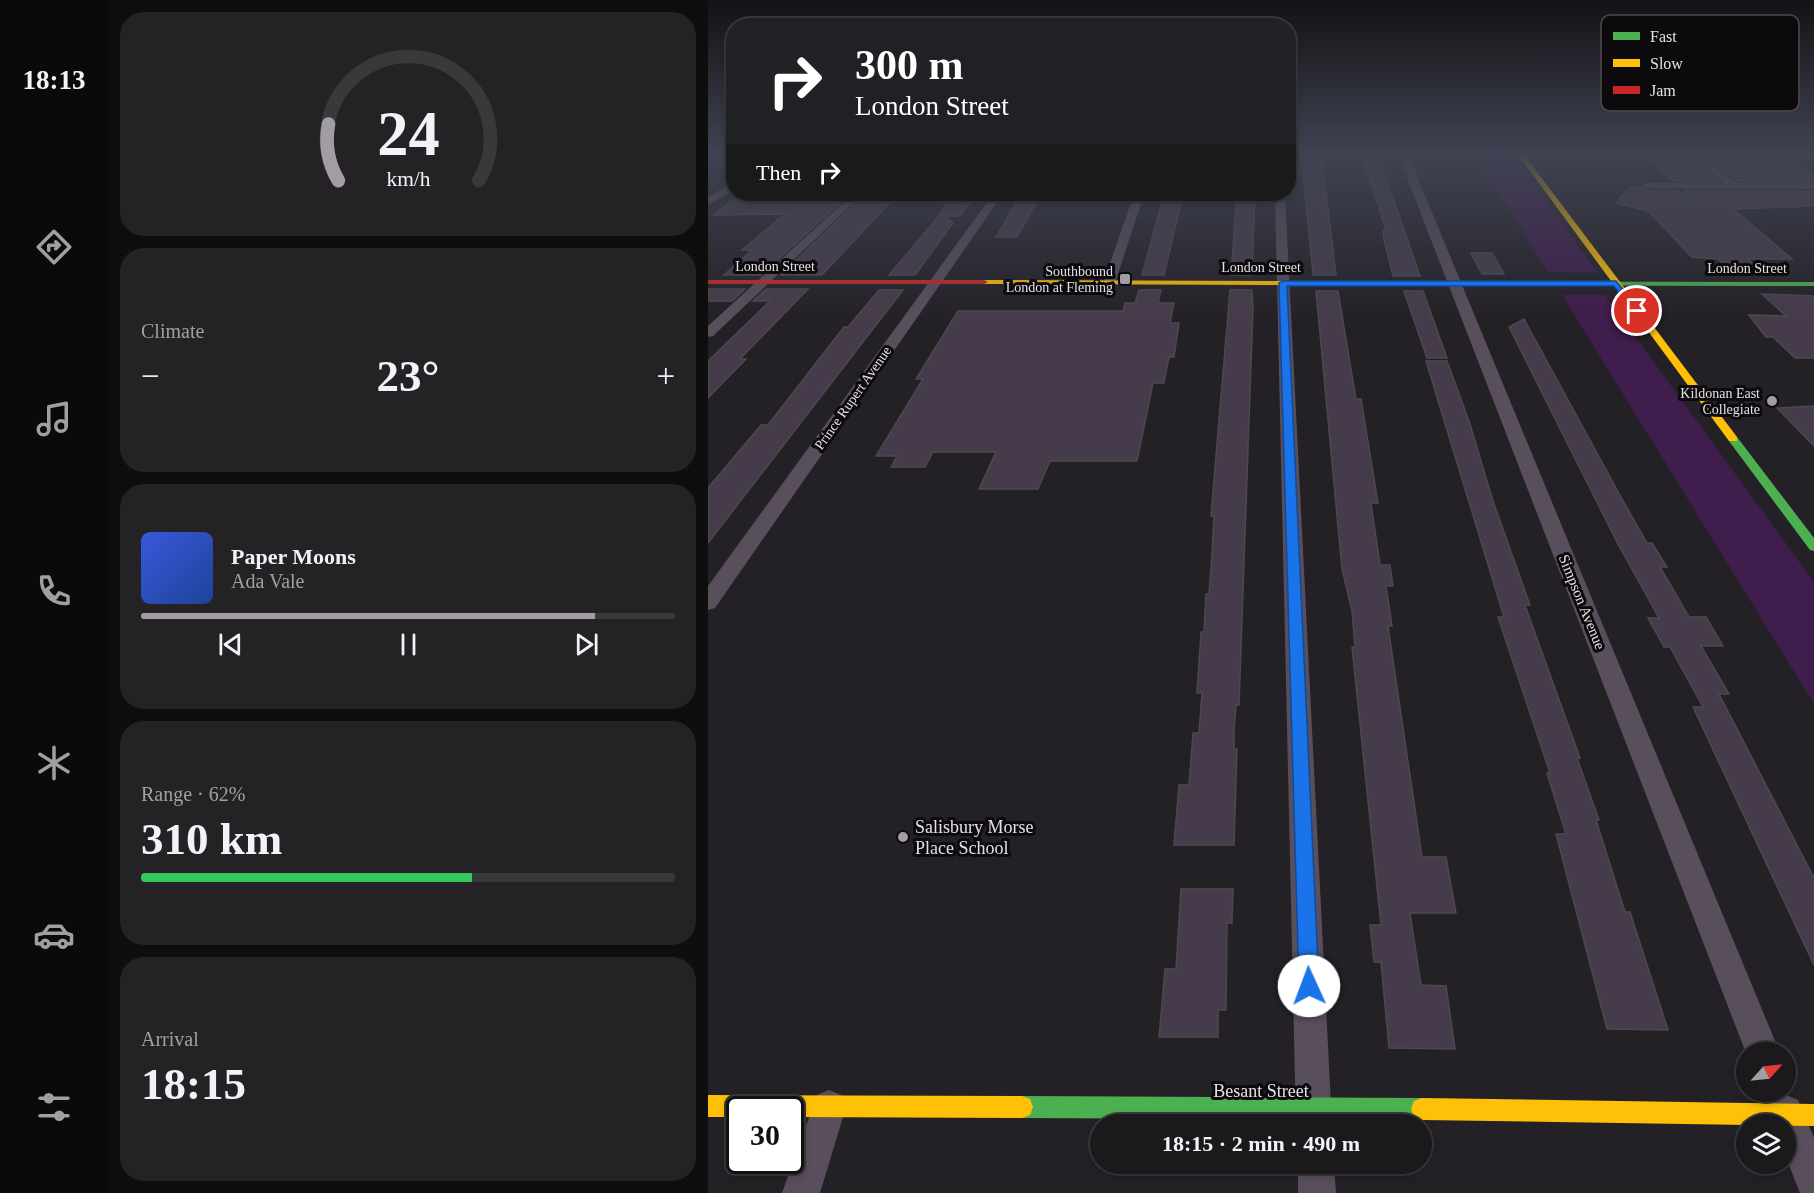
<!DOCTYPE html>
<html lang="en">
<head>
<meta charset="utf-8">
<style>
	body { margin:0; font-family:Georgia,serif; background:#242225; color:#f1f3f6; height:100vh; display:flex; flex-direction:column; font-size:22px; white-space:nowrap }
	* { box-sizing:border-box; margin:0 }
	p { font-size:20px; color:#a0a0a3 }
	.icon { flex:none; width:33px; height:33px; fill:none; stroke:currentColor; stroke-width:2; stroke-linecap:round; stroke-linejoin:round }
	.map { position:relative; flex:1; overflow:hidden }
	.drawer { display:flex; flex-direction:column; gap:12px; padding:12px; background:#0f0e0f; width:600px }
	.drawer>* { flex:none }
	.guide { position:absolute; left:18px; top:18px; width:570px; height:183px; border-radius:24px; box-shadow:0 3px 9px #0003,0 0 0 2px #39383b; background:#202124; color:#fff; overflow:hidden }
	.needle { width:39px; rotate:63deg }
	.fabs { position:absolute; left:1028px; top:1042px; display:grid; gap:12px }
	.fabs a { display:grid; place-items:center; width:60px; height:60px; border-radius:50%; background:#1b191c; box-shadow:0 3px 9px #0003,0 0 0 2px #39383b; font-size:30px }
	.speed { position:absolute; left:18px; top:1096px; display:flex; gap:12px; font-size:30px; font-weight:700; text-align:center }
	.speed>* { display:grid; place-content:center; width:78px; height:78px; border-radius:50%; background:#1b191c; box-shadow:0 3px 9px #0003,0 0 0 2px #39383b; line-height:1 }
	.speed .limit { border:3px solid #111; border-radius:9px; background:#fff; color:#111 }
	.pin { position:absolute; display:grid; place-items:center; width:51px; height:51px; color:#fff; margin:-26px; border:3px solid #fff; border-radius:50%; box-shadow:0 2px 6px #0007 }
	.me { position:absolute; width:66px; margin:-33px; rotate:358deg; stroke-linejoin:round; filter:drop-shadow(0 0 4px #0008) }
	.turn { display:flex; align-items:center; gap:21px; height:126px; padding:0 30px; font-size:27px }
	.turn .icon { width:78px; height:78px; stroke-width:2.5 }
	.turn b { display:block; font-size:42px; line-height:51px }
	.then { display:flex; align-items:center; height:57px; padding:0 30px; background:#0003; gap:12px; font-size:22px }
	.big { font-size:45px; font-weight:700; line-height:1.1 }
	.drawer .card { flex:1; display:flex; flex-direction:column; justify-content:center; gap:9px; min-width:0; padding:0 21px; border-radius:24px; background:#242225 }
	.drawer .dial { align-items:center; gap:0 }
	.dial svg { height:156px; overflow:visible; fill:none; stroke:#39383b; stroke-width:7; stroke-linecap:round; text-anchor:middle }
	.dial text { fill:#f1f3f6; stroke:none }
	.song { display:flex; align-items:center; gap:18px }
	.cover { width:72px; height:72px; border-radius:9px; background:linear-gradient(135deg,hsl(230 70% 55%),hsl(220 70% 35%)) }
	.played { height:6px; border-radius:3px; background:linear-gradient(90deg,#a19da2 85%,#39383b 85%) }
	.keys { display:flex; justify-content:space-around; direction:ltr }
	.heat { display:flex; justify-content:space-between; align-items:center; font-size:33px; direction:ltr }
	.charge { height:9px; border-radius:4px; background:linear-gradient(90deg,#34c759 62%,#39383b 0) }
	.trip { position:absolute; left:382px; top:1114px; width:342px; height:60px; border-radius:30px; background:#1b191c; box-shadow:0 3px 9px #0003,0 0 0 2px #39383b; font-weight:700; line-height:60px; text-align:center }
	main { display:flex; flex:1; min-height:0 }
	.menu { display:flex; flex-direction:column; width:108px; justify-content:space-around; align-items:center; background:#0b0a0b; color:#a0a0a3 }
	.menu .icon { width:42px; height:42px }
	.menu .selected { color:#a19da2 }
	.menu b { font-size:27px; color:#f1f3f6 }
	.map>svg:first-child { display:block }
	.green { fill:#3f1d4c }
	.building { fill:#463b4b; stroke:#4c494d; stroke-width:1.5 }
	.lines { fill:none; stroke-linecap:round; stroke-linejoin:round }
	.street { fill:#594e5c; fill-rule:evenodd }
	.fast { fill:#4caf50; fill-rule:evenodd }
	.slow { fill:#ffc107; fill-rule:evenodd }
	.jam { fill:#c62828; fill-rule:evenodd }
	.route { fill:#1a73e8; stroke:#114b97; stroke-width:1.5 }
	.poi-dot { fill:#a19da2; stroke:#0d0a0e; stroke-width:2 }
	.labels { text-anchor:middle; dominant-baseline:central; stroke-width:6; stroke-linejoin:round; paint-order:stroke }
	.far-street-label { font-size:14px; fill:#e4e0e5; stroke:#0d0a0e }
	.far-poi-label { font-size:14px; fill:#e4e0e5; stroke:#0d0a0e; text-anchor:end }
	.street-label { font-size:15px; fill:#e4e0e5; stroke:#0d0a0e }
	.near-poi-label { font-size:18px; fill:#e4e0e5; stroke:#0d0a0e; text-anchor:start }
	.near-street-label { font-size:18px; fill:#e4e0e5; stroke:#0d0a0e }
	.key { fill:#0d0a0e; stroke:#4e4a4e; stroke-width:1.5 }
	.key-label { font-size:16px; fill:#e4e0e5 }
</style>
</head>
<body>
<main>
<nav class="menu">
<b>18:13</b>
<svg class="icon selected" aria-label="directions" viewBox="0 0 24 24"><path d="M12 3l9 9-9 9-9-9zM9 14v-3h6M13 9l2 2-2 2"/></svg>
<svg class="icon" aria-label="music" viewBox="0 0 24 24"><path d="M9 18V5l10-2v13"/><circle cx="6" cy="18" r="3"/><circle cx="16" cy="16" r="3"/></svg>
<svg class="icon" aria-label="phone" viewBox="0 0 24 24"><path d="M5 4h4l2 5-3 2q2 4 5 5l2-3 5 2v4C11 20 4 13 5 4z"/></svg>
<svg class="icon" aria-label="climate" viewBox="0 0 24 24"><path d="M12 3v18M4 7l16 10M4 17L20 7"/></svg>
<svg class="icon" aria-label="car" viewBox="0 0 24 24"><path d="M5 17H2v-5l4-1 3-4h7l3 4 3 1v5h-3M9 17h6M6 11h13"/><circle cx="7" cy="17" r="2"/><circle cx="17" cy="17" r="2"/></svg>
<svg class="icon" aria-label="filters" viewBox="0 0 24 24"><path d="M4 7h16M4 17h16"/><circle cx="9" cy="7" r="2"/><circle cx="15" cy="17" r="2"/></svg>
</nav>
<section class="drawer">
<div class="card dial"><svg viewBox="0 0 100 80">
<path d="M14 69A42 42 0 1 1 86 69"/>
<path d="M14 69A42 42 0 0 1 9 40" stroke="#a19da2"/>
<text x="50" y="56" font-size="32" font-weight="700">24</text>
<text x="50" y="72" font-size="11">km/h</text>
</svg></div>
<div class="card"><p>Climate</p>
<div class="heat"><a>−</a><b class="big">23°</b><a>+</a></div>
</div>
<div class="card">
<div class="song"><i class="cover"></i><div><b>Paper Moons</b><p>Ada Vale</p></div></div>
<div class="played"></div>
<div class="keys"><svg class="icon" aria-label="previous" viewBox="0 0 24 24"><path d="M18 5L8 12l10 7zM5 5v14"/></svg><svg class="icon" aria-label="pause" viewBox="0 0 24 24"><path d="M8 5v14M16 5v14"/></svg><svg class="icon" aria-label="next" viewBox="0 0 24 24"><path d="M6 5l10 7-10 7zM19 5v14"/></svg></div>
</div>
<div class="card"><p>Range · 62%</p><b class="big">310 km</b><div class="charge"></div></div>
<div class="card"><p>Arrival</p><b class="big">18:15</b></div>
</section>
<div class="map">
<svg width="1106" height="1193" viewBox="0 0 1106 1193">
	<rect width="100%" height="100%" fill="#242126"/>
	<path class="green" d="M766 152H802L890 273 840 272Z
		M854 295H897L1106 582V704Z"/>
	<path class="building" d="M593 152H613L628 275H605Z
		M653 152H669L712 276H685L676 240 675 230H678Z
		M932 152H976L1011 181H966Z
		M991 152H1068L1106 176V181H1030Z
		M922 187H934L936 190H967L984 197 977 190 1106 191V206L1025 209 1084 259H1040L1047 266H1017L1010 259 984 257 940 211 908 203Z
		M33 194H142L53 275H16L44 250H34L77 214 5 215Z
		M157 194H190L114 275H73Z
		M245 194H268L252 216H237L245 223 207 275H181L230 217Z
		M529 194H547L544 275H523Z
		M455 198H474L456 275H434Z
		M310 199H330L309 237H288Z
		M763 253H784L796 274H774Z
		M0 289H37L24 301H0Z
		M58 289H100L32 359H38L0 398V361L62 301H45Z
		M171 290H195L0 543V488L53 425H60L136 327H140Z
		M431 290H453L450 303H466L462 323H471L466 357H461L456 383H445L429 461H342L330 489H271L288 452H225L217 467H183L189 456H168L215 379H208L250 311H415L417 303H427Z
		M522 290H544L545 307 531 705H528L526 729V749H529L526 845H466L471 785H481L485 733H491L494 693H489L493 632H496L498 594H501L504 553 506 516H503Z
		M608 291H630L648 399H653L670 503H663L672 565H682L685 586H678L684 626H680L714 857H738L748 913H702L713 985 738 986 747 1049 681 1048 673 962H666L662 925H673L644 647H647L644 611 634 569Z
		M696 291H715L739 358H719Z
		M1054 294 1106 296V358H1087L1065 337H1058L1041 315 1078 316Z
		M816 319 914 499 939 543H944L959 567H952L981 617H998L1015 646H993L1021 694H1011L1106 878V965L985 707H995L962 647H956L940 618H951L910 544 801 327Z
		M718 361H739L761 421 785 501 822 605H817L872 758H869L891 820H888L917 912H922L960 1030 899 1029 848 834H858L839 773H842L790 617H796Z
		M1106 406V446L1069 408Z
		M473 889H525L524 923H519L518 1010H510V1037H451L457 969H468Z"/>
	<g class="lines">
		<path class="street" d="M689 152H699L1072 1053H1038Z
			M978 152H988L1029 183H1106V189L936 188V184L940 183H1017Z
			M26 182V190L0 205V197Z
			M145 194H155L5 336 0 337V326Z
			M285 194H295L7 608 0 610V586Z
			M426 194H436L407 283 401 287 397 286 395 283Z
			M567 194H577L624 1125H588Z
			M121 1090 133 1095 138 1107 112 1193H74L109 1095Z
			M1078 1095 1090 1100 1106 1138V1193H1092L1077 1155V1125H1066L1061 1112 1066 1100Z
			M590 1164H626L628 1193H590Z"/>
		<path class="fast" d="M589 281 1106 282V286L592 285 588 283Z
			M1025 436 1029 437 1106 538V551L1102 550 1021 441V437Z
			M314 1096 714 1098 722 1101 725 1109 722 1117 714 1120 314 1118 306 1115 303 1107 306 1099Z"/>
		<path class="slow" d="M808 152H814L1029 437V441H1021Z
			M273 280 592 281 596 283 592 285 276 284 272 282Z
			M0 1095 314 1096 322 1099 325 1107 322 1115 314 1118 82 1117V1110H32V1117H0Z
			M714 1098 1106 1104V1126L714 1120 706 1117 703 1109 706 1101Z"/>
		<path class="jam" d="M0 280H276L280 282 276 284H0Z"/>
	</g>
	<linearGradient id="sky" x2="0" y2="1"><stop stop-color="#141215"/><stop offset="0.48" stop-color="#3f4352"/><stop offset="1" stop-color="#3f4352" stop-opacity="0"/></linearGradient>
	<rect width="1106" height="319" fill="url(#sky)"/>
	<path class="route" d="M575 281H908L933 311 926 313 906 286H579L611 986 608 993 601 996 594 993 591 986 571 283Z"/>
	<g class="poi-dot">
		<rect x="411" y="273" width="12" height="12" rx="3"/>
		<circle cx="1064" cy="401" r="6"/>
		<circle cx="195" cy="837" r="6"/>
	</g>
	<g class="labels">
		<g class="far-street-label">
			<text x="67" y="266">London Street</text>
			<text x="553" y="267">London Street</text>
			<text x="1039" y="268">London Street</text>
			<text transform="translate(145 398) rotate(-55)">Prince Rupert Avenue</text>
		</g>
		<g class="far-poi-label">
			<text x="405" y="271">Southbound<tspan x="405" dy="16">London at Fleming</tspan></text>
			<text x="1052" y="393">Kildonan East<tspan x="1052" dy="16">Collegiate</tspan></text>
		</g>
		<g class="street-label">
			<text transform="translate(874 602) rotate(68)">Simpson Avenue</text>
		</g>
		<g class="near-poi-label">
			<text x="207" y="827">Salisbury Morse<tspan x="207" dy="21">Place School</tspan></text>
		</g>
		<g class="near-street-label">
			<text x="553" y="1091">Besant Street</text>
		</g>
	</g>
	<rect x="893" y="15" width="198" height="96" rx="9" class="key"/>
	<rect x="905" y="32" width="27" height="8" fill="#4caf50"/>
	<rect x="905" y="59" width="27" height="8" fill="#ffc107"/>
	<rect x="905" y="86" width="27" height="8" fill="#c62828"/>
	<g class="key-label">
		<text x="942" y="42">Fast</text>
		<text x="942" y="69">Slow</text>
		<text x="942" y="96">Jam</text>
	</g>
</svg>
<div class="fabs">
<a><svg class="needle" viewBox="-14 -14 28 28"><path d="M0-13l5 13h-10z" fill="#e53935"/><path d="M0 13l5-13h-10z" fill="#a0a0a3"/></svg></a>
<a><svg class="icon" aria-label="layers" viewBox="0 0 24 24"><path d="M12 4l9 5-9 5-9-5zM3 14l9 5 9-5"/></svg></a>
</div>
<div class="speed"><div class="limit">30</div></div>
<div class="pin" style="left:929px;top:311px;background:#d93025"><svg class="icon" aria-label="arrive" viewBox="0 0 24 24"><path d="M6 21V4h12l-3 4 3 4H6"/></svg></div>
<svg class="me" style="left:601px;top:986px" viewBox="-20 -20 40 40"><circle r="19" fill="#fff"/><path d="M0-13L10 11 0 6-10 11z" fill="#1a73e8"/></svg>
<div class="trip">18:15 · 2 min · 490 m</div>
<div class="guide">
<div class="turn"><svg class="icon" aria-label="right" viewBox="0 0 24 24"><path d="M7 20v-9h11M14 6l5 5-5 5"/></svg><div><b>300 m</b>London Street</div></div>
<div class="then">Then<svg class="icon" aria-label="right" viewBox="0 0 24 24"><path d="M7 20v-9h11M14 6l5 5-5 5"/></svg></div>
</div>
</div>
</main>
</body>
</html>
